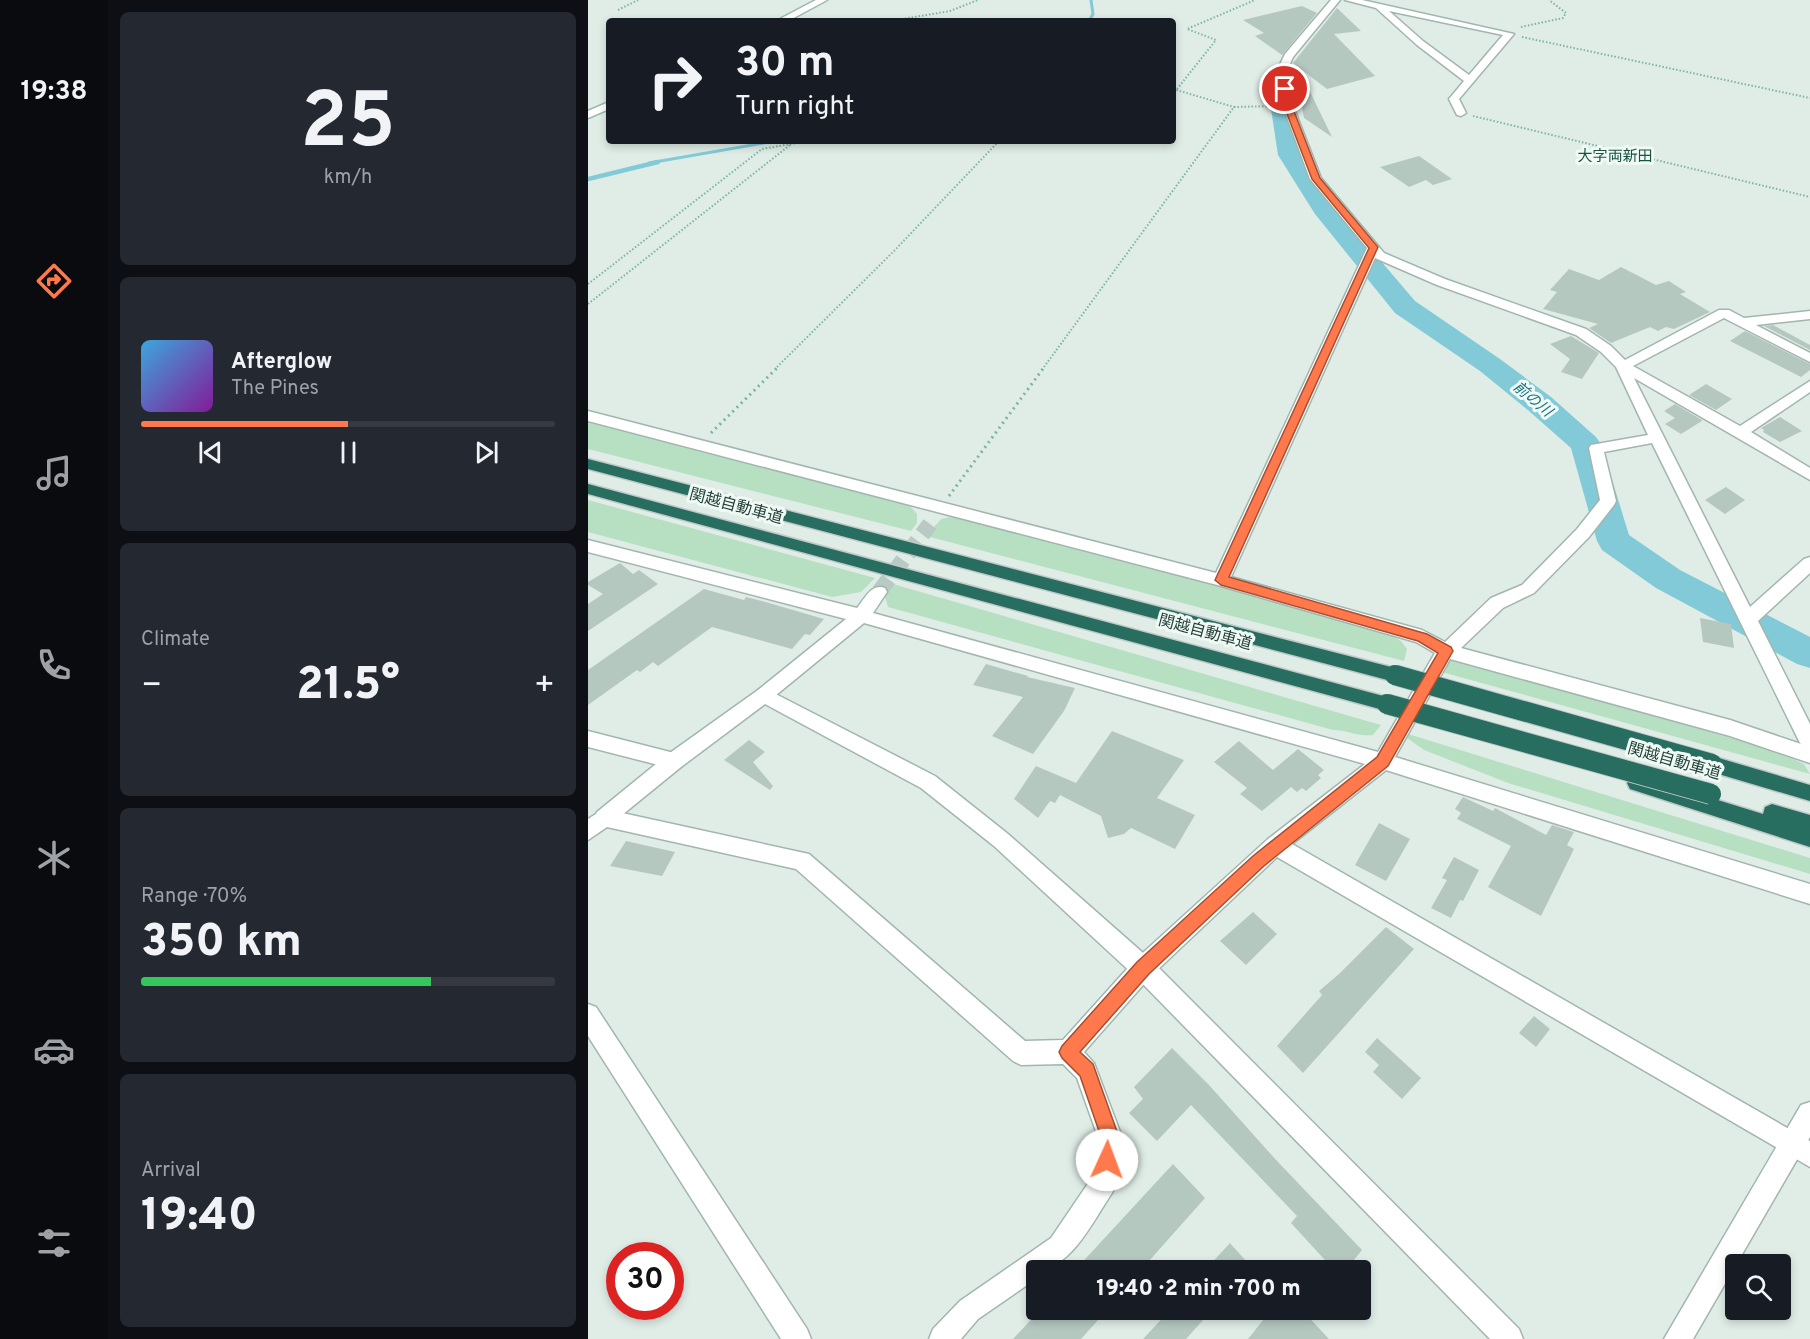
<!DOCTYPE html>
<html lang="en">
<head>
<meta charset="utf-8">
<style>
	body { margin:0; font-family:Overpass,"Noto Sans JP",sans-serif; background:#242831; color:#f1f3f6; height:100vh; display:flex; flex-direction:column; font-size:22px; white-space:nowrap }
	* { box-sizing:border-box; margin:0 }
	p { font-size:20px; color:#9ea1a6 }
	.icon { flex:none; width:33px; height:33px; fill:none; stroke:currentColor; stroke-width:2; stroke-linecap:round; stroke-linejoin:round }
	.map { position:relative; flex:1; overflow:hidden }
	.side { display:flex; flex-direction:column; gap:12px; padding:12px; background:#0d0f14; width:480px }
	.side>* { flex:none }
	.top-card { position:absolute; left:18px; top:18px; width:570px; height:126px; border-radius:6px; box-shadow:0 3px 9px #0003; background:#171b24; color:#f1f3f6; overflow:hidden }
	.controls { position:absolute; left:1137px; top:1254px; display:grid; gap:12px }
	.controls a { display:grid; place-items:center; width:66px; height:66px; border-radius:6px; background:#171b24; box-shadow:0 3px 9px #0003; font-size:30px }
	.speed { position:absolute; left:18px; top:1242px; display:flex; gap:12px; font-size:30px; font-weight:700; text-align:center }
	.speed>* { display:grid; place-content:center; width:78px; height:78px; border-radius:50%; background:#171b24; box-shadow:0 3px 9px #0003; line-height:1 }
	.speed .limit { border:9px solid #d22; background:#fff; color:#111 }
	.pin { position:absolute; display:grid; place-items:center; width:51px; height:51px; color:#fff; margin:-26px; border:3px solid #fff; border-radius:50%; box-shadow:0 2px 6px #0007 }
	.me { position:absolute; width:66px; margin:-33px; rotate:2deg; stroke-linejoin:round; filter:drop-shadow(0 0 4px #0008) }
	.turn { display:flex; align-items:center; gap:21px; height:126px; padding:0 30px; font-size:27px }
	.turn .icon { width:78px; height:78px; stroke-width:2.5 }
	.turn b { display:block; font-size:42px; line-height:51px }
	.big { font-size:45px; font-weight:800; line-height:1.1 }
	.side .tile { flex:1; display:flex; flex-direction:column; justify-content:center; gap:9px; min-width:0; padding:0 21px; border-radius:9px; background:#242831 }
	.side .dial { align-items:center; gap:0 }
	.dial b { font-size:78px; line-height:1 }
	.song { display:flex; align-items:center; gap:18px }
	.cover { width:72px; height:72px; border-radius:9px; background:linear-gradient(135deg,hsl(200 70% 55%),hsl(290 70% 35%)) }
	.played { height:6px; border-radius:3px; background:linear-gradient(90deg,#ff794c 50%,#363941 50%) }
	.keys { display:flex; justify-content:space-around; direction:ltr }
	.heat { display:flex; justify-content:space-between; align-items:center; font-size:33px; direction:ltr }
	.charge { height:9px; border-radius:4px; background:linear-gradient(90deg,#34c759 70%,#363941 0) }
	.trip { position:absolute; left:438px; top:1260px; width:345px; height:60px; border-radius:6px; background:#171b24; box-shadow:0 3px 9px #0003; font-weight:800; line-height:60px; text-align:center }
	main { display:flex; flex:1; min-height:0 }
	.tab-bar { display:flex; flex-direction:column; width:108px; justify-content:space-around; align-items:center; background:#090b0e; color:#9ea1a6 }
	.tab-bar .icon { width:42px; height:42px }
	.tab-bar .active { color:#ff794c }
	.tab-bar b { font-size:27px; color:#f1f3f6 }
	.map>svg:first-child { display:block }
	.green { fill:#b7e0c2 }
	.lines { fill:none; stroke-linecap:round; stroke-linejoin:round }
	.stream-far1 { stroke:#82cad8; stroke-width:3 }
	.stream { stroke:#82cad8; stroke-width:4.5 }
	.river { fill:#82cad8; fill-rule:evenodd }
	.building { fill:#b5c8c0 }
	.minor-tunnel { stroke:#b9cac4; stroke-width:16; stroke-dasharray:16 8; stroke-linecap:butt }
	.minor-casing { stroke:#a2b5af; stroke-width:3 }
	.tertiary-casing { stroke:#a2b5af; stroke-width:3 }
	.secondary-casing { stroke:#9dbab0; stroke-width:3 }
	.motorway-casing { stroke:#c0c9c7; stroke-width:3 }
	.path-far1 { stroke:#7db4a3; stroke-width:2; stroke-dasharray:1.5 2; stroke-linecap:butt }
	.path { stroke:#7db4a3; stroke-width:3; stroke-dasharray:2 4; stroke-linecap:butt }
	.minor { fill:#fff; fill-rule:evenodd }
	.tertiary { fill:#fff; fill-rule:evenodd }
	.secondary { fill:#fff; fill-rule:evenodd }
	.motorway { fill:#286e60; fill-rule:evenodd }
	.motorway-bridge-casing { stroke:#c0c9c7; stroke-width:22; stroke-linecap:butt }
	.motorway-bridge { stroke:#286e60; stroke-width:20 }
	.route { fill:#ff794c; stroke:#a64f31; stroke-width:1.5 }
	.labels { text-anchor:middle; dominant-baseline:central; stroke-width:6; stroke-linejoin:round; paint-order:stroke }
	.far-neighbourhood-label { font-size:15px; fill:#195345; stroke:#f1f9f5 }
	.far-water-label { font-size:15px; font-style:italic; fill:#136e81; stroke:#f1f9f5 }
	.street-label { font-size:16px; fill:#1f3f37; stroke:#f1f9f5 }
</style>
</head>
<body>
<main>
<nav class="tab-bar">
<b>19:38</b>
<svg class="icon active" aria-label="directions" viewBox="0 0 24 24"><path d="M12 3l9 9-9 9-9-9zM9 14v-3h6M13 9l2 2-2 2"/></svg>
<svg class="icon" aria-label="music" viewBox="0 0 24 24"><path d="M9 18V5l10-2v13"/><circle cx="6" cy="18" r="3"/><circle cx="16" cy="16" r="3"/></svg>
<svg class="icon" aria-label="phone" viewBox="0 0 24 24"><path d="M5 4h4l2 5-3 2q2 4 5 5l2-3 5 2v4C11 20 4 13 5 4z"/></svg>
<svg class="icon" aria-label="climate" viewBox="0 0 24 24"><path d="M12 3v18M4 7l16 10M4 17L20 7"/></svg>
<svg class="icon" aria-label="car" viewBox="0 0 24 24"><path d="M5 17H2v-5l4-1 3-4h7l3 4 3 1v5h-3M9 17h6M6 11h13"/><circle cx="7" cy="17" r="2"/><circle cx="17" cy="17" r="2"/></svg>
<svg class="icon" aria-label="filters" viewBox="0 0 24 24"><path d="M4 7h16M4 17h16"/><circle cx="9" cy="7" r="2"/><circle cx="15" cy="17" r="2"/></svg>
</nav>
<section class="side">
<div class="tile dial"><b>25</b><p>km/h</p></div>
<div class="tile">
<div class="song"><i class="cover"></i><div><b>Afterglow</b><p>The Pines</p></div></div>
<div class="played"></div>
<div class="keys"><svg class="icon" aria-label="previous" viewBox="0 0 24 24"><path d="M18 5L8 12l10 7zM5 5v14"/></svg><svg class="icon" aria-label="pause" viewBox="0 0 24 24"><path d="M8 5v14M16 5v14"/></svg><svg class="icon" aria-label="next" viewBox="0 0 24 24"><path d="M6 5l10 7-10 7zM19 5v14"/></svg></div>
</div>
<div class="tile"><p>Climate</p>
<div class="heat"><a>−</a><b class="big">21.5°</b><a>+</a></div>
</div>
<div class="tile"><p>Range · 70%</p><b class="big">350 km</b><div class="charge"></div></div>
<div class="tile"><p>Arrival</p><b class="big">19:40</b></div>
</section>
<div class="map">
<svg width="1222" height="1339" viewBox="0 0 1222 1339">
	<rect width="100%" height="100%" fill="#e0ede7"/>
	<path class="green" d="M0 422 189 468 321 505 329 514V523L323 531 0 449Z
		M0 500 287 578 273 592 244 597 0 532Z
		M362 517 376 518 616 580 799 633 813 641 819 649 816 661 338 536 353 519Z
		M305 584 793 725 785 735C770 737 759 730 745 730L300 607 297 597Z
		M856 660H870L1185 750 1216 764 1222 774 850 671Z
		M817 733 1222 858V874L920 783 836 750 819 738Z"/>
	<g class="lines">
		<path class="stream-far1" d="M501 21 505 14 503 0
			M61 163 187 141"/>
		<path class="stream" d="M0 179 70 162"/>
		<path class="river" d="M694 103 702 104 705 109 712 155 745 205 827 301 912 359 963 397 1008 437 1013 444 1041 535 1092 570 1222 637V668L1209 664 1068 588 1014 550 1009 541 983 448 941 411 892 371 807 313 727 214 690 155 683 109 686 104Z"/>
	</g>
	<path class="building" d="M714 6 729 13 694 55 667 36 676 33 655 20Z
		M749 8 773 31 746 34 787 76 739 89 705 63Z
		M712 71 744 137 716 118 707 72Z
		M831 156 864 179 845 185 838 180 821 187 792 167Z
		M1033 267 1068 285 1081 281 1098 292 1092 294 1122 312 1086 329 1078 327 1070 331 1062 327 1023 343 1001 328 1010 324 955 309 969 292 962 290 981 269 1011 280Z
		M1185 325 1222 345V350L1176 326Z
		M1157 331 1222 364V370L1213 377 1142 341Z
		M983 336 1011 353 994 379 973 372 982 359 962 344Z
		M1118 384 1144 399 1128 410 1101 395Z
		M1087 404 1114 420V421L1093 434 1077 424 1087 418 1076 411Z
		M1192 417 1214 431 1192 442 1175 432 1176 430 1173 428Z
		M1138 487 1157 500 1137 514 1117 500Z
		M32 563 45 574 51 570 70 584 0 631V604L15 594 0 585V582Z
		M116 589 156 600 158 597 174 601 236 619 222 635 217 634 204 649 124 627 70 666 65 662 52 672 49 670 0 705V670Z
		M1112 618 1143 624 1146 648 1115 642Z
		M398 664 440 676 439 677 487 688 476 711 445 754 404 736 435 697 385 685Z
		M524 731 596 760 569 798 607 815 587 849 543 828 536 834 520 838 513 816 472 795 467 803 462 801 450 818 426 799 448 766 488 783Z
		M161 740 177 752 165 762 185 786 182 790 136 760Z
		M651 741 685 770 710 749 736 770 730 775 733 778 718 791 714 788 709 792 703 787 674 811 652 794 659 788 626 762Z
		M875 797 905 811 907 808 958 835 964 825 986 832 979 845 986 849 953 916 900 887 923 846 869 819 873 813 867 809Z
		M791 823 822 839 798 881 767 865Z
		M38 841 87 852 74 876 22 866Z
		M866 857 891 870 875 901 872 900 863 918 843 908 859 880 854 878Z
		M665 912 689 934 658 965 632 941Z
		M798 927 826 949 715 1073 689 1046 734 995 731 991 751 974Z
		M946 1016 962 1029 948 1047 931 1033Z
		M789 1038 833 1078 814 1099 785 1072 791 1065 777 1052Z
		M584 1048 621 1085 689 1161 774 1250 758 1270H746L703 1223 709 1216 603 1105 569 1141 541 1113 555 1099 546 1087Z
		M585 1164 617 1198 553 1270H487Z
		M642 1243 666 1270H617Z
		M452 1310H519L493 1339H425Z
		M582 1310H624L598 1339H555Z
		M683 1310H714L741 1339H660Z"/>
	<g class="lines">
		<path class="minor-tunnel" d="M291 592 342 524"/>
		<defs>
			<path id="minor" d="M743 0H752L705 57 699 71 705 106 733 178 796 253 857 279 998 329 1023 346 1037 360 1131 310H1141L1156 318 1222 311V319L1168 325 1222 353V362L1136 318 1045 366 1152 426 1222 381V392L1163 432 1222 468V480L1046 378 1162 607 1216 559 1222 557V573L1170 621 1222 724V763L1142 736 862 659 807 757 1222 884V904L798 770 704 844 1222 1141V1167L689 857 563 976 496 1052 506 1063 534 1137 528 1184 524 1193C506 1219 483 1270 448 1270V1279L390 1319 373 1339H341L345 1329 372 1301 463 1238 503 1179 510 1137 489 1078 475 1064 433 1065 425 1061 208 869 19 827 0 840V819L16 809 221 854 437 1041 475 1040 547 960 680 839 777 764 276 623 182 700 176 702 170 700 167 695 170 690 258 619 0 552V540L269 608C277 599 283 583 297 588L299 592 285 613 790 752 847 653 828 642 633 586 0 421V411L628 573 779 248 722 179 695 106 689 71 697 54ZM787 258 849 285 988 335 1013 352 1028 367 1060 435 1003 445 1001 448 1012 500 989 529 934 585 903 598 857 642 834 630 643 577ZM1064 443 1212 743 1213 744 1142 720 873 648 915 608 946 593 1001 537 1026 505 1028 501 1016 452Z
				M757 0H774L926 34 871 99 878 113 873 116 869 115 861 99 876 81 829 45 788 8ZM801 11 915 35 881 75 835 41Z
				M0 731 86 753 93 755 96 761 93 767 86 769 0 747Z
				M0 1004 8 1007 219 1329 223 1339H193L0 1036Z"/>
			<path id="tertiary" d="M176 688 347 776 420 834 563 960 931 1329 935 1339H902L547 976 406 846 333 788 177 704 93 767 23 824 16 827 9 824 6 818 9 812 79 755 170 690Z
				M1222 1102V1137L1105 1339H1076L1213 1105Z"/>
			<path id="secondary" d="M228 0H239L200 21H188Z
				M21 102V109L0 118V111Z"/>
			<path id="motorway" d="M0 459 807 668 813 670 816 675 813 680 807 682 0 469Z
				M0 484 799 697 806 699 808 704 806 709 799 711 0 494Z
				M1124 756 1222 785V801L1117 770 1114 764 1117 758Z
				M1049 775 1175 814 1177 807 1184 804 1222 815V847L1042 789 1039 783 1042 777Z"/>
		</defs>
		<use href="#minor" class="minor-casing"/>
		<use href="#tertiary" class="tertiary-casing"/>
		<use href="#secondary" class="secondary-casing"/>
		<use href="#motorway" class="motorway-casing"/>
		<path class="path-far1" d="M30 10 50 0
			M303 21 362 11 390 0
			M933 27 975 18 978 13 961 0
			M934 37 1222 98
			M585 89 646 107
			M589 89 628 40 599 29 667 0
			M885 116 1222 197
			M0 284 174 149 220 141
			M0 304 202 145
			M189 367 306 251 411 141
			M456 367 646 107 687 106"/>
		<path class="path" d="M123 433 191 366
			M361 496 457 366"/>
		<use href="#minor" class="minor"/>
		<use href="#tertiary" class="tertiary"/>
		<use href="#secondary" class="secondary"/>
		<use href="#motorway" class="motorway"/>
		<defs>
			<path id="motorway-bridge" d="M807 675 1124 764
				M799 704 1123 794"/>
		</defs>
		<use href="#motorway-bridge" class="motorway-bridge-casing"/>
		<use href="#motorway-bridge" class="motorway-bridge"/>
	</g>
	<path class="route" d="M697 87 701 89 704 106 732 178 790 247 641 577 839 634 863 647 865 651 800 766 676 866 561 974 492 1052 505 1064 531 1137 525 1167 519 1170 512 1167 509 1160 513 1137 492 1076 474 1058 471 1052 474 1046 549 962 665 856 789 757 850 653 830 641 633 585 627 580 781 248 724 179 696 106 693 89Z"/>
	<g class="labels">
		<g class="far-neighbourhood-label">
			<text x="1027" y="157">大字両新田</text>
		</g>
		<g class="far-water-label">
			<text transform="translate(944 400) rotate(40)">前の川</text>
		</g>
		<g class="street-label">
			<text transform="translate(148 507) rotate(15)">関越自動車道</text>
			<text transform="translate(617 633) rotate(15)">関越自動車道</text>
			<text transform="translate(1086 762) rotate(16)">関越自動車道</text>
		</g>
	</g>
</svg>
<div class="controls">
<a><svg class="icon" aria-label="search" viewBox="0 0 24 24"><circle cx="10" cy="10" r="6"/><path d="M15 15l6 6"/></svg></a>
</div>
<div class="speed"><div class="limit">30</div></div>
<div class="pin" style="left:697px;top:89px;background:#d93025"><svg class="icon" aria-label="arrive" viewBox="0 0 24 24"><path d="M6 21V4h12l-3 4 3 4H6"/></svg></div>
<svg class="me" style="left:519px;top:1160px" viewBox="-20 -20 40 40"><circle r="19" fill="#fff"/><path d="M0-13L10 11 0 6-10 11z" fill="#ff794c"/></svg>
<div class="trip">19:40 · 2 min · 700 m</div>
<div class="top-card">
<div class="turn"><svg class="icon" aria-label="right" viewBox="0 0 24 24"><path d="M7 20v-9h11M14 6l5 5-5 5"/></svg><div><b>30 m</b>Turn right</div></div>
</div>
</div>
</main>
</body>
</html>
